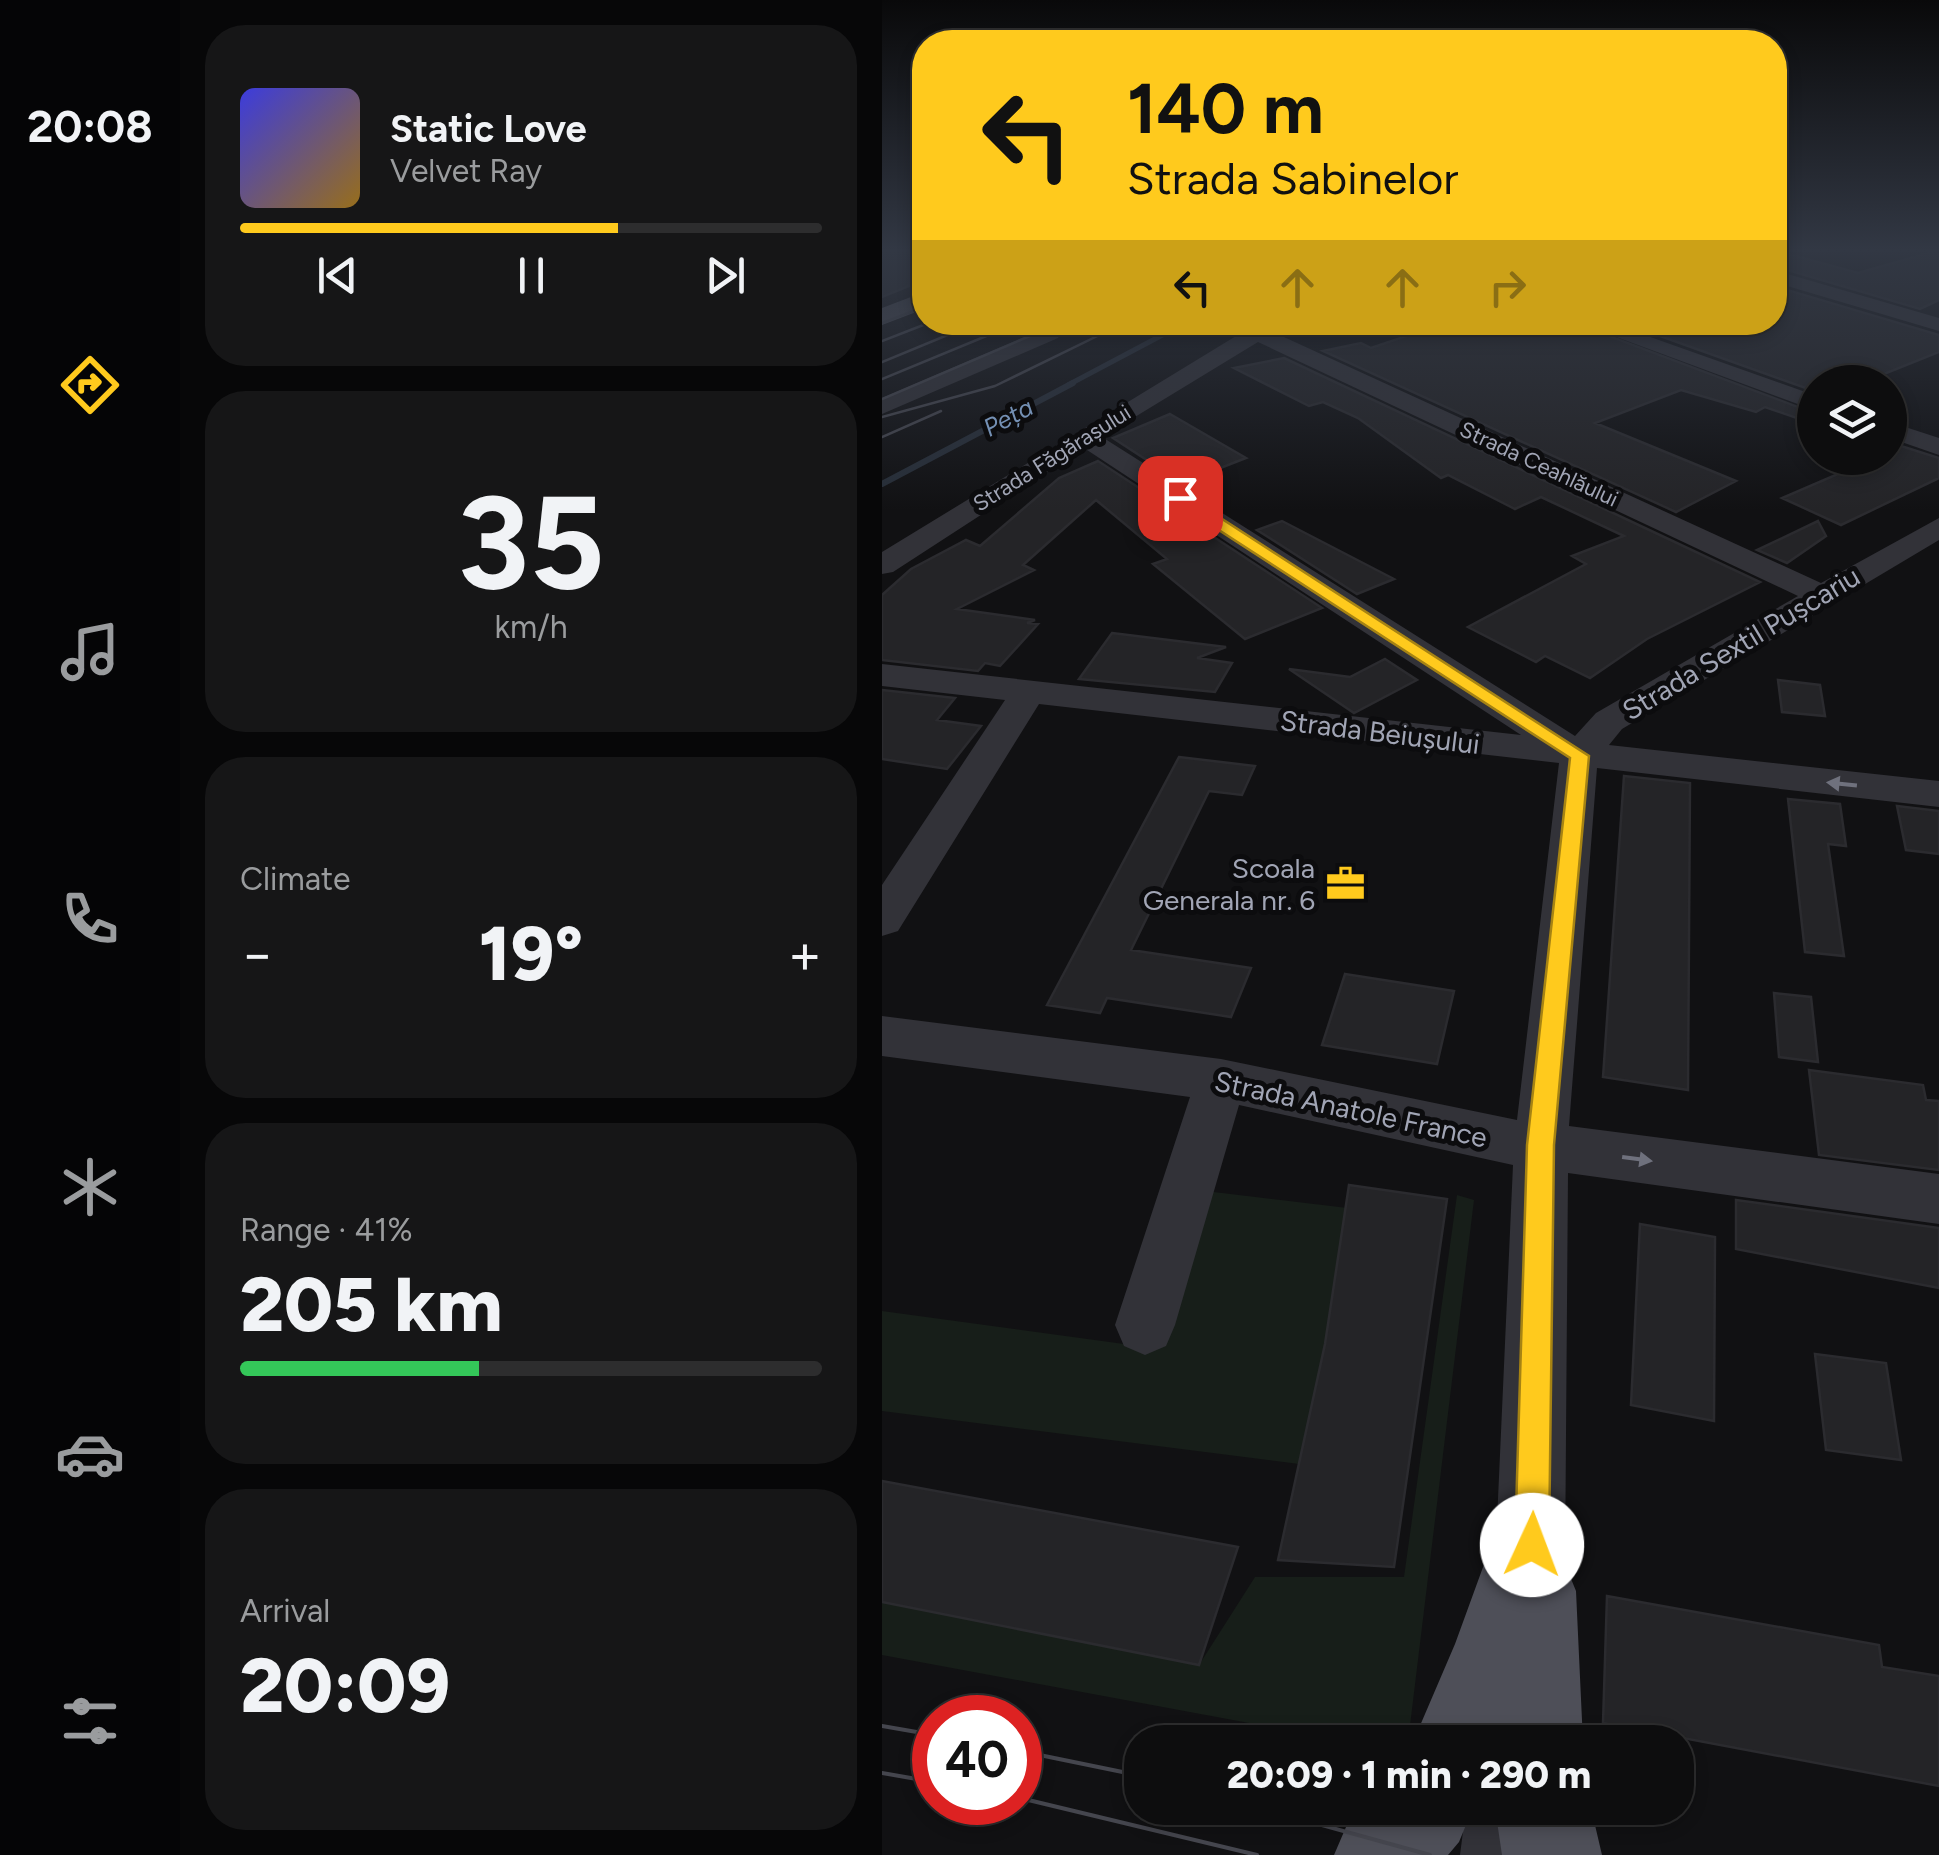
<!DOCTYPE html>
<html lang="en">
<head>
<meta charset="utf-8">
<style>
	body { margin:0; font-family:Figtree,sans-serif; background:#161617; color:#f1f3f6; height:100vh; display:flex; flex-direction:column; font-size:38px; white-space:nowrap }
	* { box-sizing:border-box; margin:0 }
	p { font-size:32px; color:#9a9c9e }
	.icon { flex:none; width:55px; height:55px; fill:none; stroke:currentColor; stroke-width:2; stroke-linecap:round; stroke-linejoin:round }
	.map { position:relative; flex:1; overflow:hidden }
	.panel { display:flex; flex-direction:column; gap:25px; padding:25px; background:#070708; width:702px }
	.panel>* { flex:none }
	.top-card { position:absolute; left:30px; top:30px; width:875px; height:305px; border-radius:40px; box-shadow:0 5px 15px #0003,0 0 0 2px #2d2d2e; background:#ffca1d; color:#111; overflow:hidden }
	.tools { position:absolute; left:915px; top:365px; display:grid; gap:20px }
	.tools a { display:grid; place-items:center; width:110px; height:110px; border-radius:50%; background:#0d0d0e; box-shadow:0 5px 15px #0003,0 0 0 2px #2d2d2e; font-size:50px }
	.speed { position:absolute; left:30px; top:1695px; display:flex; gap:20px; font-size:50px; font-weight:700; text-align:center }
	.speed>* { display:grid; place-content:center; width:130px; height:130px; border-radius:50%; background:#0d0d0e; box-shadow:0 5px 15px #0003,0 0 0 2px #2d2d2e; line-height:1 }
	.speed .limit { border:15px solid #d22; background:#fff; color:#111 }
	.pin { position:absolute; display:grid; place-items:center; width:85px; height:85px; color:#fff; margin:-42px; border-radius:20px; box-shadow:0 5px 15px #0006 }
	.me { position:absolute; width:110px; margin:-55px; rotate:2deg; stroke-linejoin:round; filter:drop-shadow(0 0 8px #0008) }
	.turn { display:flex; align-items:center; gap:35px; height:210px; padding:0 50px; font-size:45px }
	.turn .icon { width:130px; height:130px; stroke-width:2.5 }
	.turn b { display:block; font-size:70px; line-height:85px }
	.lanes { display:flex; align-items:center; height:95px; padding:0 50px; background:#0003; justify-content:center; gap:50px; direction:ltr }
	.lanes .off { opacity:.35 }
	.big { font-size:75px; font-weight:800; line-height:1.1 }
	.panel .tile { flex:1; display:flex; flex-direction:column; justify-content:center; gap:15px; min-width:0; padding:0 35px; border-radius:40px; background:#161617 }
	.panel .dial { align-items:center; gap:0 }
	.dial b { font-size:130px; line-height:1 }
	.song { display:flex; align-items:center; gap:30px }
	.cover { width:120px; height:120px; border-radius:15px; background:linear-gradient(135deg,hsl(240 70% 55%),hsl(40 70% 35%)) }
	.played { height:10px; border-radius:5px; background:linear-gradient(90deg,#ffca1d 65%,#2d2d2e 65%) }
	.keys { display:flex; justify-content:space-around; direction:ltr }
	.heat { display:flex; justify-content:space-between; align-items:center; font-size:55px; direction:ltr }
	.charge { height:15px; border-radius:8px; background:linear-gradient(90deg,#34c759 41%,#2d2d2e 0) }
	.trip { position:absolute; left:242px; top:1725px; width:570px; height:100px; border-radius:40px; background:#0d0d0e; box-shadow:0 5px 15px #0003,0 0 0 2px #2d2d2e; font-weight:800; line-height:100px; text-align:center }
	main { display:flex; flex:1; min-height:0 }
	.tabs { display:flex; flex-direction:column; width:180px; justify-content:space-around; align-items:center; background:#050506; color:#9a9c9e }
	.tabs .icon { width:70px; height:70px }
	.tabs .on { color:#ffca1d }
	.tabs b { font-size:45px; color:#f1f3f6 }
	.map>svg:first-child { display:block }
	.green { fill:#171e19 }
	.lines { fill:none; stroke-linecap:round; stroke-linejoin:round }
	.stream-far1 { stroke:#272e38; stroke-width:5 }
	.stream { stroke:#272e38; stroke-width:6 }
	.building { fill:#242427; stroke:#2b2b2f; stroke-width:2.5 }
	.minor { fill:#323238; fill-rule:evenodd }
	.major { fill:#4e4f58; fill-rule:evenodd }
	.tram-far1 { stroke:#45464e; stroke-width:2.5 }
	.tram { stroke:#45464e; stroke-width:4 }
	.oneway { fill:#6f717d }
	.route { fill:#ffca1d; stroke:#a68313; stroke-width:2.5 }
	.labels { text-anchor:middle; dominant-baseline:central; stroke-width:10; stroke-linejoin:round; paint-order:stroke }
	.far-street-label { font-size:22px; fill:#a1a5b5; stroke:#0c0c0e }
	.far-water-label { font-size:25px; font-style:italic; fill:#7490b4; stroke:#0c0c0e }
	.street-label { font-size:28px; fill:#a1a5b5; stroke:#0c0c0e }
	.poi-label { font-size:28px; fill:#a1a5b5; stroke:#0c0c0e; text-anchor:end }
</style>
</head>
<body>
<main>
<nav class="tabs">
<b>20:08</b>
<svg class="icon on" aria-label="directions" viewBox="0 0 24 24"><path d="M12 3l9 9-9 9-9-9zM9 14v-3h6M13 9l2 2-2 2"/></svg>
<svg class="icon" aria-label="music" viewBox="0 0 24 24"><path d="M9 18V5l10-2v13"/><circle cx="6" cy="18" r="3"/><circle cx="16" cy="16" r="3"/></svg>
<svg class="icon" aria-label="phone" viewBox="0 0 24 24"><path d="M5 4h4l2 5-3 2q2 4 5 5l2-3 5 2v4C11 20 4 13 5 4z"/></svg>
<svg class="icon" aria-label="climate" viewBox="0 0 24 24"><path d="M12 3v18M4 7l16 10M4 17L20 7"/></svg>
<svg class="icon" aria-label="car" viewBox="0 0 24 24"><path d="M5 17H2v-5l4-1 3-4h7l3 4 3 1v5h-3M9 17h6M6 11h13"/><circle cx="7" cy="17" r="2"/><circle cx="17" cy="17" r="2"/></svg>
<svg class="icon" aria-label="filters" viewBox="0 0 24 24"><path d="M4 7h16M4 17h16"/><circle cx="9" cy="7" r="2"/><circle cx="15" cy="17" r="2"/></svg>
</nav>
<section class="panel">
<div class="tile">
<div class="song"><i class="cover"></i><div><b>Static Love</b><p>Velvet Ray</p></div></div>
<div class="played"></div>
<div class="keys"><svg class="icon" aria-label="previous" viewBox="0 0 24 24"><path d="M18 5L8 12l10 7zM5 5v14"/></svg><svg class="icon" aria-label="pause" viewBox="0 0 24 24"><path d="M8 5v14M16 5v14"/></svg><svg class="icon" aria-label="next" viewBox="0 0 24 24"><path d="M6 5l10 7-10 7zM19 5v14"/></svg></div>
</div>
<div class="tile dial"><b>35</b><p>km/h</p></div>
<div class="tile"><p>Climate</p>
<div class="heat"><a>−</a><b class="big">19°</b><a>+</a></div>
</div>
<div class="tile"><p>Range · 41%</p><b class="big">205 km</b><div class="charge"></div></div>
<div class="tile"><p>Arrival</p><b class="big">20:09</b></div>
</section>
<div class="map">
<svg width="1057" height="1855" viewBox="0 0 1057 1855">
	<rect width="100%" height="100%" fill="#111113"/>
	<path class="green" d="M315 1190 474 1209 417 1464 0 1411V1311L264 1347Z
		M575 1195 592 1200 526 1742H469L0 1655V1602L317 1665 373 1577H522Z"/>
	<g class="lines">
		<path class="stream-far1" d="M186 385 305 322"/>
		<path class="stream" d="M0 484 191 383"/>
	</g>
	<path class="building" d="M0 250H42V280L0 297Z
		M892 250 976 273 1057 250V300L1038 309 892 266Z
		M892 286 1057 335V352L982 382H932V391L739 322H892Z
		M566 322H690L932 413V424L883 407 874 412 799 390 713 423 854 481 794 512 441 351 479 343 489 348Z
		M402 358 763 528 878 582 765 639 708 678 663 656 654 662 586 627 704 564 690 556 742 536 659 497 633 509 566 475 559 478 476 418 441 402 427 406 352 368Z
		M288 414 364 458 300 483 231 438Z
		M1019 446 1057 458V478L959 525 900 498 993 458H1008V451Z
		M216 461 440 608 363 639 271 564 285 559 214 500 141 565 152 570 75 609 153 620 145 623 156 624 118 666 103 663 96 671 0 660V595L29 569 84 540 98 546 177 478Z
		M400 521 512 579 475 594 375 530Z
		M936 521 944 536 905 563 875 550Z
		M230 633 344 647 315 658 350 663 333 692 197 679Z
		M503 659 535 680 472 713 407 669 468 677Z
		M896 680 938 685 943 716 900 712Z
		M0 690 73 698 55 720 99 726 65 769 0 759Z
		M297 757 373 766 360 795 327 791 249 950 369 968 349 1017 225 998 218 1013 165 1005Z
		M742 776 808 783 806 1090 721 1077Z
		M906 799 958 804 964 846 946 844 962 956 923 952Z
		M1015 806 1057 811V854L1024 850Z
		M463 974 572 991 555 1064 440 1045Z
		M892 993 929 997 936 1062 897 1057Z
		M927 1070 1041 1085 1044 1100 1057 1101V1170L937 1155Z
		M467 1185 565 1199 512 1567 396 1560 443 1344Z
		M854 1200 1057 1228V1288L854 1249Z
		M758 1224 833 1237 832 1421 749 1405Z
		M933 1354 1004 1363 1019 1460 944 1450Z
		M0 1481 356 1547 317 1665 0 1602Z
		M725 1596 997 1645 1000 1667 1057 1676V1786L721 1723Z"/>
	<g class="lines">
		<path class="minor" d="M892 270 1057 318V331L892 282Z
			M377 322H403L391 332 939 583 1057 518V540L740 729 727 745 1057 781V807L715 768 687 1126 1057 1174V1224L686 1173 683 1566 673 1591 648 1601 623 1591 613 1566 631 1165 357 1105 293 1325 284 1346 263 1355 242 1346 233 1325 308 1097 0 1056V1016L339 1059 635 1120 677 763 157 704 16 931 0 936V885L123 700 0 686V664L639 735 202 448 11 572 0 574V552ZM376 342 916 596 714 713 693 736 220 437Z
			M694 322H726L932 395V410Z
			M168 326 176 328 179 333 176 338 0 414V398Z
			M1008 422 1057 438V455L1008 438Z
			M584 1808H663L658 1855H578Z"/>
		<path class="major" d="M42 292V309L0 325V308Z
			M650 1503 680 1515 692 1545 685 1569 694 1591 701 1742H531L573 1644 620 1515Z
			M478 1808H591L577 1842 566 1855H452L467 1820Z
			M613 1808H709L720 1855H620Z"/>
		<path class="tram-far1" d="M0 323 42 307
			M0 341 49 322
			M0 362 97 322
			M0 379 114 332 125 322
			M0 399 155 333 193 322
			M0 417 113 386 244 322
			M0 437 59 411"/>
		<path class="tram" d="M0 1726 52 1735
			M138 1751 260 1776
			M0 1773 52 1782
			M138 1798 375 1855
			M378 1808 548 1855"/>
	</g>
	<defs><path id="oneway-solid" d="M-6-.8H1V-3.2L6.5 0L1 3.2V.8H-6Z" transform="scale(2.5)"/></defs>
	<g class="oneway">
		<use href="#oneway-solid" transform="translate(960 784) rotate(-174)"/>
		<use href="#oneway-solid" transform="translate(755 1159) rotate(8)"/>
	</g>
	<linearGradient id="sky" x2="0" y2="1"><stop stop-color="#09090a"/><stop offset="0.49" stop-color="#323844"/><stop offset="1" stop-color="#323844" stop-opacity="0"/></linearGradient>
	<rect width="1057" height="510" fill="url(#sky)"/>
	<path class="route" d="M292 495H303L707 756 672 1145 667 1545 662 1557 650 1562 638 1557 633 1545 645 1145 688 758 292 501Z"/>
	<defs>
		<symbol id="office-bare" viewBox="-9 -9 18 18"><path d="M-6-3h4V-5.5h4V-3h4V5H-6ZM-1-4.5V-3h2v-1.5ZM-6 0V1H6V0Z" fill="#ffca1d" stroke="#0c0c0e" stroke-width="2.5" paint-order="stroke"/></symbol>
	</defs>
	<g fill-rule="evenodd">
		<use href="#office-bare" x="436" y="856" width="55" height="55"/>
	</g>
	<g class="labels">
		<g class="far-street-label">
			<text transform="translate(170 458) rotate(-32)">Strada Făgărașului</text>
			<text transform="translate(657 464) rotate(25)">Strada Ceahlăului</text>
		</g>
		<g class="far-water-label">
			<text transform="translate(126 417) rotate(-28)">Peța</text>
		</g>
		<g class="street-label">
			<text transform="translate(859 643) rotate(-31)">Strada Sextil Pușcariu</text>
			<text transform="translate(498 732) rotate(7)">Strada Beiușului</text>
			<text transform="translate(469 1109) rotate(12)">Strada Anatole France</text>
		</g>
		<g class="poi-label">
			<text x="433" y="868">Scoala<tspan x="433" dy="32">Generala nr. 6</tspan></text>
		</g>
	</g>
</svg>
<div class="tools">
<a><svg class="icon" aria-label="layers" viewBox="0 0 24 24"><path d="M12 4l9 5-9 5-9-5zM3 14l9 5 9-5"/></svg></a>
</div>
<div class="speed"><div class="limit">40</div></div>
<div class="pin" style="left:298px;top:498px;background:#d93025"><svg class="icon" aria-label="arrive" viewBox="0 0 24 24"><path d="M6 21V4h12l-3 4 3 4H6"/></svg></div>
<svg class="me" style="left:650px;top:1545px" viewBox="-20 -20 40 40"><circle r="19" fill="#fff"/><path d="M0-13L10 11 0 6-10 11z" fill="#ffca1d"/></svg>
<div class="trip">20:09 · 1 min · 290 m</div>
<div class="top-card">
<div class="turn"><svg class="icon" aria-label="left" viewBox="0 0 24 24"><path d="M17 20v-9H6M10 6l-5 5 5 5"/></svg><div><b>140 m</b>Strada Sabinelor</div></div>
<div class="lanes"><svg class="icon" aria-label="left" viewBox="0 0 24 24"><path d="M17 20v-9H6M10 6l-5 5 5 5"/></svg><svg class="icon off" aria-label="ahead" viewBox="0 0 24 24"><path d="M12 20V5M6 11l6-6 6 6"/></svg><svg class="icon off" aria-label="ahead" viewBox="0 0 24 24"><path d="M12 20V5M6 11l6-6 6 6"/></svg><svg class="icon off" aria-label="right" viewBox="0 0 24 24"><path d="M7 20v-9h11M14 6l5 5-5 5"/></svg></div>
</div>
</div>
</main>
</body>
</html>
